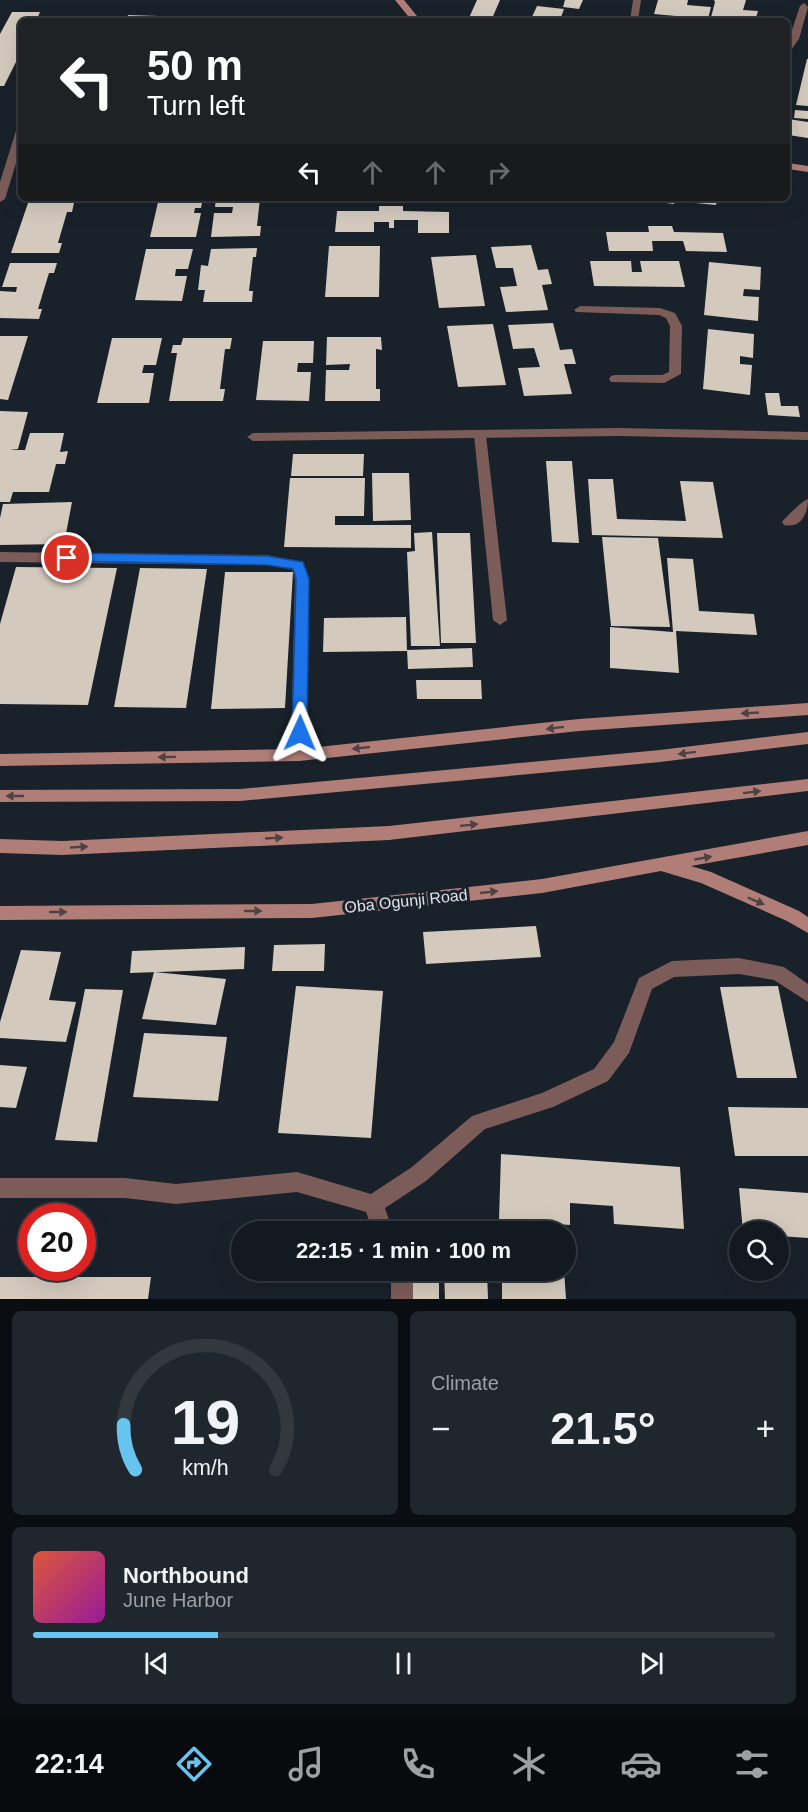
<!DOCTYPE html>
<html lang="en">
<head>
<meta charset="utf-8">
<style>
	body { margin:0; font-family:Helvetica,sans-serif; background:#20262d; color:#f1f3f6; height:100vh; display:flex; flex-direction:column; font-size:22px; white-space:nowrap }
	* { box-sizing:border-box; margin:0 }
	p { font-size:20px; color:#9da0a5 }
	.icon { flex:none; width:33px; height:33px; fill:none; stroke:currentColor; stroke-width:2; stroke-linecap:round; stroke-linejoin:round }
	.map { position:relative; height:1299px; overflow:hidden }
	.side { display:flex; flex-direction:column; gap:12px; padding:12px; background:#0a0e12; flex:1 }
	.side>* { flex:none }
	.guide { position:absolute; left:18px; top:18px; width:772px; height:183px; border-radius:9px; box-shadow:0 6px 24px #0002,0 0 0 2px #32383e; background:#202124; color:#fff; overflow:hidden }
	.controls { position:absolute; left:729px; top:1221px; display:grid; gap:12px }
	.controls a { display:grid; place-items:center; width:60px; height:60px; border-radius:50%; background:#131920; box-shadow:0 6px 24px #0002,0 0 0 2px #32383e; font-size:30px }
	.speed { position:absolute; left:18px; top:1203px; display:flex; gap:12px; font-size:30px; font-weight:700; text-align:center }
	.speed>* { display:grid; place-content:center; width:78px; height:78px; border-radius:50%; background:#131920; box-shadow:0 6px 24px #0002,0 0 0 2px #32383e; line-height:1 }
	.speed .limit { border:9px solid #d22; background:#fff; color:#111 }
	.pin { position:absolute; display:grid; place-items:center; width:51px; height:51px; color:#fff; margin:-26px; border:3px solid #fff; border-radius:50%; box-shadow:0 2px 6px #0007 }
	.me { position:absolute; width:66px; margin:-33px; rotate:1deg; stroke-linejoin:round; filter:drop-shadow(0 0 4px #0008) }
	.turn { display:flex; align-items:center; gap:21px; height:126px; padding:0 30px; font-size:27px }
	.turn .icon { width:78px; height:78px; stroke-width:2.5 }
	.turn b { display:block; font-size:42px; line-height:51px }
	.lanes { display:flex; align-items:center; height:57px; padding:0 30px; background:#0003; justify-content:center; gap:30px; direction:ltr }
	.lanes .off { opacity:.35 }
	.big { font-size:45px; font-weight:600; line-height:1.1 }
	.side .card { flex:1; display:flex; flex-direction:column; justify-content:center; gap:9px; min-width:0; padding:0 21px; border-radius:9px; background:#20262d }
	.side .dial { align-items:center; gap:0 }
	.dial svg { height:156px; overflow:visible; fill:none; stroke:#32383e; stroke-width:7; stroke-linecap:round; text-anchor:middle }
	.dial text { fill:#f1f3f6; stroke:none }
	.song { display:flex; align-items:center; gap:18px }
	.cover { width:72px; height:72px; border-radius:9px; background:linear-gradient(135deg,hsl(10 70% 55%),hsl(300 70% 35%)) }
	.played { height:6px; border-radius:3px; background:linear-gradient(90deg,#67c4ef 25%,#32383e 25%) }
	.keys { display:flex; justify-content:space-around; direction:ltr }
	.heat { display:flex; justify-content:space-between; align-items:center; font-size:33px; direction:ltr }
	.side .tiles { flex:1; display:grid; gap:12px; grid-template-columns:1fr 1fr }
	.card:last-child { grid-column:span 2 }
	.trip { position:absolute; left:231px; top:1221px; width:345px; height:60px; border-radius:30px; background:#131920; box-shadow:0 6px 24px #0002,0 0 0 2px #32383e; font-weight:600; line-height:60px; text-align:center }
	.menu { display:flex; height:96px; justify-content:space-around; align-items:center; background:#080a0d; color:#9da0a5 }
	.menu .icon { width:42px; height:42px }
	.menu .active { color:#67c4ef }
	.menu b { font-size:27px; color:#f1f3f6 }
	.map>svg:first-child { display:block }
	.building { fill:#d3c9bd }
	.lines { fill:none; stroke-linecap:round; stroke-linejoin:round }
	.lane { fill:#7c5c58; fill-rule:evenodd }
	.street { fill:#7c5c58; fill-rule:evenodd }
	.secondary { fill:#b07e77; fill-rule:evenodd }
	.oneway { fill:#4e4245 }
	.route { fill:#1a73e8; stroke:#114b97; stroke-width:1.5 }
	.labels { text-anchor:middle; dominant-baseline:central; stroke-width:6; stroke-linejoin:round; paint-order:stroke }
	.street-label { font-size:16px; fill:#dde2e8; stroke:#19212a }
</style>
</head>
<body>
<div class="map">
<svg width="808" height="1299" viewBox="0 0 808 1299">
	<rect width="100%" height="100%" fill="#19212a"/>
	<path class="building" d="M477 0H500L491 21 468 20Z
		M565 0H583L579 9 563 7Z
		M658 0H688L687 5 711 7 708 19 654 14Z
		M714 0H746L743 10 758 11 755 21H710L715 2Z
		M537 6 564 9 560 20 532 17Z
		M12 12H40L36 21H21V52L4 86H0V34Z
		M128 15 158 16 156 21H126Z
		M807 59H808V106L796 105Z
		M795 110 808 111V119L794 118Z
		M788 119 808 122V138L788 135Z
		M159 198H203L201 208H195L194 213H201L196 237H150Z
		M216 198H260L257 226H261L260 236 211 237 214 213H232L233 207H215Z
		M651 198H717L716 205 675 201 674 204 650 201Z
		M28 203H74L72 212H67L58 243H62L59 253H11Z
		M379 206H403V211L449 212V233H418V220H394V228H389V222H374V232H335L337 211H379Z
		M648 226H672L674 232 723 233 727 252 686 251 683 241H652L653 251H609L606 232H649Z
		M531 245 538 270 548 269 552 284 542 285 548 310 506 312 500 287 517 286 513 268H496L491 247Z
		M329 246H380L379 297H325Z
		M257 248 256 257H253L249 291H253L252 302H203L205 290H198L201 265 208 266 211 249Z
		M146 249H193L188 269H176L175 276H187L182 301 135 300Z
		M476 255 485 306 439 308 431 257Z
		M590 261H631L632 272H642L640 261H679L685 287 594 286Z
		M709 262 761 267 760 290 744 289 743 296 759 297 758 321 704 315Z
		M10 263H57L54 273H49L38 309H42L39 319 0 318V291L16 292 17 287H2Z
		M553 323 560 350 572 349 576 364H564L572 394 524 396 518 368 540 367 534 348 513 349 508 325Z
		M493 324 506 385 458 387 447 326Z
		M708 329 754 334 753 358 740 356V364L752 365 750 395 703 389Z
		M0 336H28L8 400 0 399Z
		M327 337H381L382 350 376 349V389H380V401H325L326 370H349L350 364 326 365Z
		M112 338H162L156 365H144L142 373H154L149 403H97Z
		M183 338H232L230 349H225L220 389H225L223 401H169L177 353H171L173 345H181Z
		M263 341H314L313 363H298L297 372H311L309 401 256 400Z
		M765 393H779L781 406H798L800 417 768 415Z
		M0 411 28 412 18 449 10 450H25L30 433H64L60 452 68 451 65 464H56L49 492H13L10 502H0Z
		M293 454H364L363 476H291Z
		M546 461H572L579 543 552 542Z
		M372 473H409L411 520 373 521Z
		M290 478H365L364 516H335V525H411V548L284 547Z
		M588 479H613L617 519 686 521 680 481 713 482 723 538 592 535Z
		M72 502 64 544 0 545V518L3 504Z
		M432 532 440 646H411L407 552 415 551 414 533Z
		M437 533H470L476 643H441Z
		M602 537 658 538 670 627 611 626Z
		M667 558 693 559 699 611 754 614 757 635 676 631 679 673 610 668V627L673 632Z
		M16 567 117 568 88 705 0 704V624Z
		M140 568 207 569 186 708 114 707Z
		M225 572H293L285 708 211 709Z
		M406 617 407 651 323 652 324 618Z
		M472 648 473 667 408 669 407 650Z
		M416 680H481L482 699H417Z
		M536 926 541 957 426 964 423 932Z
		M325 944 324 971H272L274 945Z
		M245 947 244 969 130 973 132 951Z
		M21 950 61 952 49 1000 76 1002 66 1042 0 1038V1022Z
		M154 972 226 979 216 1025 142 1019Z
		M296 986 383 991 371 1138 278 1133Z
		M778 986 797 1078H737L720 987Z
		M85 989 123 990 97 1142 55 1140Z
		M144 1033 227 1037 218 1101 133 1097Z
		M0 1065 27 1067 16 1108 0 1107Z
		M728 1107 808 1108V1156H735Z
		M501 1154 680 1167 684 1229 614 1224 613 1206 570 1203V1225L499 1220Z
		M739 1188 808 1193V1238L778 1236V1232H743Z
		M501 1229 538 1230V1232H501Z
		M407 1270H439V1299H406Z
		M444 1270H487L488 1299H445Z
		M502 1270H564L566 1299H502Z
		M0 1277H151L148 1299H0Z"/>
	<g class="lines">
		<path class="lane" d="M633 0H641L638 21H630Z
			M804 3 808 7 799 39 791 50 788 51V42L800 6Z
			M580 306 660 308 675 313 682 326 681 374 664 383 611 382 609 379 611 376 615 375H662L669 372 670 326 666 318 659 315 576 312 574 310Z
			M480 431 486 435 507 620 500 625 493 620 474 435Z
			M808 499C808 512 802 529 784 525L782 522C786 517 803 500 808 499Z
			M0 552 267 555 303 562 309 579 307 755 305 759 299 761 293 759 291 755 295 579 292 569 267 565 0 562Z"/>
		<path class="street" d="M21 128V147L5 199 0 202V182L16 131Z
			M619 428 808 432V440L619 436 253 441 247 437 253 433Z
			M739 958 784 967 808 984V1002L774 980 739 974 674 977 652 989 629 1053 608 1081 553 1107 485 1129 426 1181 385 1208 393 1232H373L366 1212 297 1192 176 1204 125 1198H0V1178H125L176 1184 297 1172 371 1194 412 1167 472 1116 542 1093 594 1069 614 1042 639 978 672 961Z
			M387 1270H408L413 1284V1299H391V1284Z"/>
		<path class="secondary" d="M395 0H404L421 21H412Z
			M788 163 808 166V172L788 169Z
			M808 703V715L579 731 299 761 0 766V754L299 749 579 719Z
			M808 732V744L660 762 240 801 0 802V790L240 789 660 750Z
			M808 779V791L389 840 62 855 0 853V839L62 841 389 826Z
			M808 831V845L691 866 711 872 799 911 808 917V933L787 921 701 883 661 871 542 893 312 918 0 920V906L312 904 542 879Z"/>
	</g>
	<defs><path id="oneway-solid" d="M-6-.8H1V-3.2L6.5 0L1 3.2V.8H-6Z" transform="scale(1.5)"/></defs>
	<g class="oneway">
		<use href="#oneway-solid" transform="translate(750 713) rotate(177)"/>
		<use href="#oneway-solid" transform="translate(555 728) rotate(173)"/>
		<use href="#oneway-solid" transform="translate(361 748) rotate(174)"/>
		<use href="#oneway-solid" transform="translate(687 753) rotate(173)"/>
		<use href="#oneway-solid" transform="translate(167 757) rotate(179)"/>
		<use href="#oneway-solid" transform="translate(752 792) rotate(-7)"/>
		<use href="#oneway-solid" transform="translate(15 796) rotate(180)"/>
		<use href="#oneway-solid" transform="translate(469 825) rotate(-6)"/>
		<use href="#oneway-solid" transform="translate(274 838) rotate(-3)"/>
		<use href="#oneway-solid" transform="translate(79 847) rotate(-3)"/>
		<use href="#oneway-solid" transform="translate(703 858) rotate(-10)"/>
		<use href="#oneway-solid" transform="translate(489 892) rotate(-6)"/>
		<use href="#oneway-solid" transform="translate(756 901) rotate(23)"/>
		<use href="#oneway-solid" transform="translate(253 911)"/>
		<use href="#oneway-solid" transform="translate(58 912)"/>
	</g>
	<path class="route" d="M67 553 267 556 303 562 309 579 307 733 305 736 300 738 292 733 296 579 293 569 267 565 62 561 60 558Z"/>
	<g class="labels">
		<g class="street-label">
			<text transform="translate(406 901) rotate(-6)">Oba Ogunji Road</text>
		</g>
	</g>
</svg>
<div class="controls">
<a><svg class="icon" aria-label="search" viewBox="0 0 24 24"><circle cx="10" cy="10" r="6"/><path d="M15 15l6 6"/></svg></a>
</div>
<div class="speed"><div class="limit">20</div></div>
<div class="pin" style="left:67px;top:558px;background:#d93025"><svg class="icon" aria-label="arrive" viewBox="0 0 24 24"><path d="M6 21V4h12l-3 4 3 4H6"/></svg></div>
<svg class="me" style="left:300px;top:733px" viewBox="-20 -20 40 40"><path d="M0-17L14 15 0 8-14 15z" fill="#1a73e8" stroke="#fff" stroke-width="4"/></svg>
<div class="trip">22:15 · 1 min · 100 m</div>
<div class="guide">
<div class="turn"><svg class="icon" aria-label="left" viewBox="0 0 24 24"><path d="M17 20v-9H6M10 6l-5 5 5 5"/></svg><div><b>50 m</b>Turn left</div></div>
<div class="lanes"><svg class="icon" aria-label="left" viewBox="0 0 24 24"><path d="M17 20v-9H6M10 6l-5 5 5 5"/></svg><svg class="icon off" aria-label="ahead" viewBox="0 0 24 24"><path d="M12 20V5M6 11l6-6 6 6"/></svg><svg class="icon off" aria-label="ahead" viewBox="0 0 24 24"><path d="M12 20V5M6 11l6-6 6 6"/></svg><svg class="icon off" aria-label="right" viewBox="0 0 24 24"><path d="M7 20v-9h11M14 6l5 5-5 5"/></svg></div>
</div>
</div>
<section class="side">
<div class="tiles">
<div class="card dial"><svg viewBox="0 0 100 80">
<path d="M14 69A42 42 0 1 1 86 69"/>
<path d="M14 69A42 42 0 0 1 8 46" stroke="#67c4ef"/>
<text x="50" y="56" font-size="32" font-weight="700">19</text>
<text x="50" y="72" font-size="11">km/h</text>
</svg></div>
<div class="card"><p>Climate</p>
<div class="heat"><a>−</a><b class="big">21.5°</b><a>+</a></div>
</div>
<div class="card">
<div class="song"><i class="cover"></i><div><b>Northbound</b><p>June Harbor</p></div></div>
<div class="played"></div>
<div class="keys"><svg class="icon" aria-label="previous" viewBox="0 0 24 24"><path d="M18 5L8 12l10 7zM5 5v14"/></svg><svg class="icon" aria-label="pause" viewBox="0 0 24 24"><path d="M8 5v14M16 5v14"/></svg><svg class="icon" aria-label="next" viewBox="0 0 24 24"><path d="M6 5l10 7-10 7zM19 5v14"/></svg></div>
</div>
</div>
</section>
<nav class="menu">
<b>22:14</b>
<svg class="icon active" aria-label="directions" viewBox="0 0 24 24"><path d="M12 3l9 9-9 9-9-9zM9 14v-3h6M13 9l2 2-2 2"/></svg>
<svg class="icon" aria-label="music" viewBox="0 0 24 24"><path d="M9 18V5l10-2v13"/><circle cx="6" cy="18" r="3"/><circle cx="16" cy="16" r="3"/></svg>
<svg class="icon" aria-label="phone" viewBox="0 0 24 24"><path d="M5 4h4l2 5-3 2q2 4 5 5l2-3 5 2v4C11 20 4 13 5 4z"/></svg>
<svg class="icon" aria-label="climate" viewBox="0 0 24 24"><path d="M12 3v18M4 7l16 10M4 17L20 7"/></svg>
<svg class="icon" aria-label="car" viewBox="0 0 24 24"><path d="M5 17H2v-5l4-1 3-4h7l3 4 3 1v5h-3M9 17h6M6 11h13"/><circle cx="7" cy="17" r="2"/><circle cx="17" cy="17" r="2"/></svg>
<svg class="icon" aria-label="filters" viewBox="0 0 24 24"><path d="M4 7h16M4 17h16"/><circle cx="9" cy="7" r="2"/><circle cx="15" cy="17" r="2"/></svg>
</nav>
</body>
</html>
